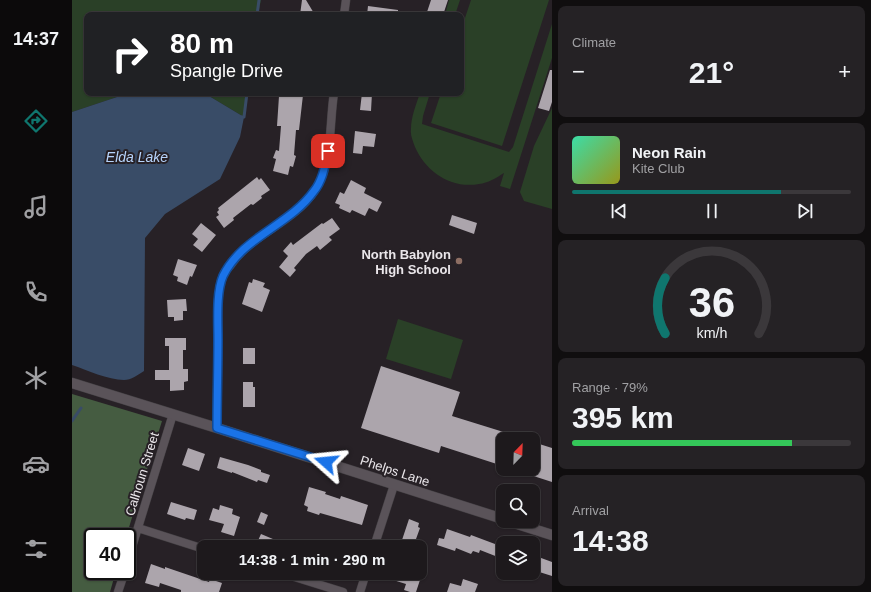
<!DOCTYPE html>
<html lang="en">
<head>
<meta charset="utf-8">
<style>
	body { margin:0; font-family:Arial,sans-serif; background:#252225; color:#f1f3f6; height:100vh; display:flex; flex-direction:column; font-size:15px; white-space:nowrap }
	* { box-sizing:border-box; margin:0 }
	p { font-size:13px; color:#a0a0a3 }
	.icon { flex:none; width:22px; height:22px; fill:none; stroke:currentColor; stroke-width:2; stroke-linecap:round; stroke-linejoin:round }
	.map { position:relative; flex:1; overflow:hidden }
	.drawer { display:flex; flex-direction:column; gap:6px; padding:6px; background:#100e0f; width:319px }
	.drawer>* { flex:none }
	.top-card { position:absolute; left:12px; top:12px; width:380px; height:84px; border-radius:8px; box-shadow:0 1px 3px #0004,0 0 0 1px #3b383b; background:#202124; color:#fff; overflow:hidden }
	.needle { width:26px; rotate:23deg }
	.buttons { position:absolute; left:424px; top:432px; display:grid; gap:8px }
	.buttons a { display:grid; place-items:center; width:44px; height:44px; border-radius:8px; background:#1d191c; box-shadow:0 1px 3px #0004,0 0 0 1px #3b383b; font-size:20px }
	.speed { position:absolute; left:12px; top:528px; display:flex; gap:8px; font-size:20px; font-weight:700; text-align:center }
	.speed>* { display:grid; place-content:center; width:52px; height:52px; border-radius:50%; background:#1d191c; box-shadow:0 1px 3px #0004,0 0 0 1px #3b383b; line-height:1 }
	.speed .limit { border:2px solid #111; border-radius:6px; background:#fff; color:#111 }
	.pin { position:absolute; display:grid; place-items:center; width:34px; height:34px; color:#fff; margin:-17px; border-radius:8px; box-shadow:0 2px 6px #0006 }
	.me { position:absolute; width:44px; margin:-22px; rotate:288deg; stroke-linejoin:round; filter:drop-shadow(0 0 3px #0008) }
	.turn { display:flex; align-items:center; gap:14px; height:84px; padding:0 20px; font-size:18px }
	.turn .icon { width:52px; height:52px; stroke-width:2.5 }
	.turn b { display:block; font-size:28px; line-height:34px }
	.big { font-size:30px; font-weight:700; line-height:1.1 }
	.drawer .tile { flex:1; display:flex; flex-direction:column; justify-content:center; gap:6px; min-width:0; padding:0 14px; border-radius:8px; background:#252225 }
	.drawer .dial { align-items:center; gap:0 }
	.dial svg { height:104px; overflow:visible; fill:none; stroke:#3b383b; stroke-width:7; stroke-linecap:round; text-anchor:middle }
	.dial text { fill:#f1f3f6; stroke:none }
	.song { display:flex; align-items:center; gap:12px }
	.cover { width:48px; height:48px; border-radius:6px; background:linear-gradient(135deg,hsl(160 70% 55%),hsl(60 70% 35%)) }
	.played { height:4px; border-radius:2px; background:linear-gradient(90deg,#0f766e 75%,#3b383b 75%) }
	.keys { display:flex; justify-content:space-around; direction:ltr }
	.heat { display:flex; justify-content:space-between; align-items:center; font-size:22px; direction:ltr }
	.charge { height:6px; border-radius:3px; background:linear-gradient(90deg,#34c759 79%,#3b383b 0) }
	.trip { position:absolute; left:125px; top:540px; width:230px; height:40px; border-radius:8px; background:#1d191c; box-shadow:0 1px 3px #0004,0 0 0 1px #3b383b; font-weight:700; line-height:40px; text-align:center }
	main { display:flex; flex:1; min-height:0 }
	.menu { display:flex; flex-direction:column; width:72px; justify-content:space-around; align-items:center; background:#0c0a0b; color:#a0a0a3 }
	.menu .icon { width:28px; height:28px }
	.menu .selected { color:#0f766e }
	.menu b { font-size:18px; color:#f1f3f6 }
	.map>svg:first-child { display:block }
	.green { fill:#2a4027 }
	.forest { fill:#455c41 }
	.water { fill:#394c67 }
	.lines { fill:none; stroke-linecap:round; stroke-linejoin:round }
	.stream { stroke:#394c67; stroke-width:3 }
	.building { fill:#aca5ac }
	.minor-casing { stroke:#444044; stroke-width:9 }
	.tertiary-casing { stroke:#444044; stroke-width:11 }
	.minor { stroke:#5a5359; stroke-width:8 }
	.tertiary { stroke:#5a5359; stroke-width:10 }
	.route-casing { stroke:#114b97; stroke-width:10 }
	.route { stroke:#1a73e8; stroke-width:7 }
	.education-dot { fill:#8d6e63; stroke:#272126; stroke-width:1.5 }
	.labels { text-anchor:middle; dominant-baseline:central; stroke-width:4; stroke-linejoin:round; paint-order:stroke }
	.poi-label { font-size:13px; font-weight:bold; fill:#eae6ea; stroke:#272126; text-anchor:end }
	.street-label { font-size:13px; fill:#eae6ea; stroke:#272126 }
	.water-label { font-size:14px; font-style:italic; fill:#b6d3fb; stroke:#272126 }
</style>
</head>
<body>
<main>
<nav class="menu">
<b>14:37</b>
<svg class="icon selected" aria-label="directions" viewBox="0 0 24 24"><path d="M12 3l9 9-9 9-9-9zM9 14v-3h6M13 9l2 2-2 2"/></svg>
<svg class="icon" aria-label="music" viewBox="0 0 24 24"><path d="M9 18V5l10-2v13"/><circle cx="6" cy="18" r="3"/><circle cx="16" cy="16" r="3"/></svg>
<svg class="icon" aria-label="phone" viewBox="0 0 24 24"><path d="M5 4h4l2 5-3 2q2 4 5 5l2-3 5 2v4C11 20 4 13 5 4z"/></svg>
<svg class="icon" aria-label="climate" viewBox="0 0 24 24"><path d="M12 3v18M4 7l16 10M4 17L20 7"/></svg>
<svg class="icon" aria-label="car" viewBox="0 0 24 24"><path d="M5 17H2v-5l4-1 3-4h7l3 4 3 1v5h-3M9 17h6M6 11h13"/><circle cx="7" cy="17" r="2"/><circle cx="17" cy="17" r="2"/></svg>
<svg class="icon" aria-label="filters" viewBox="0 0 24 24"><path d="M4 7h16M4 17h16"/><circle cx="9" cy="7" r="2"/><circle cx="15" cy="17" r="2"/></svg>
</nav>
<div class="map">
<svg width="480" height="592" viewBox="0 0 480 592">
	<rect width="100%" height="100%" fill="#272126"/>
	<path class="green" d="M0 0H189L186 15H15V93H57L0 112Z
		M377 0H388L383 15H373Z
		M399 0H477L430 146 359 123 369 93H389V30Z
		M480 24V58L438 189 428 186 432 173C424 178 416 183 407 184 379 189 354 172 343 147 341 141 338 135 339 129 339 117 344 105 348 93H358L351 116 350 124 437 152 441 147Z
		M132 93H175L172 117Z
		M480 108V209L452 201 448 192 462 146Z
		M326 319 391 340 379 379 314 359Z"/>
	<path class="forest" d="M0 394 90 421 54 537H21V571H44L38 592H0Z"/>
	<path class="water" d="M57 93H132L172 117 168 137 148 179 93 214 73 238 72 371C66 375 59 380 52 380 36 380 15 370 0 365V112Z"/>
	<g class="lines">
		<path class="stream" d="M185 15 187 0
			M169 117H172L175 93
			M0 421 9 408"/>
	</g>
	<path class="building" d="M230 0H234L243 15H228Z
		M359 0H376L371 15H354Z
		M296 6 326 10V15H295Z
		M478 70H480V102L477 111 466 108Z
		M211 93H230L229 95H231L227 130H224L222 155 224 156 221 167 218 166 216 175 201 171 204 159 201 158 204 150 207 151 209 126H205L207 96 211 97Z
		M290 93H300L299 111 288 110Z
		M283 131 304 134 302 147 291 146 290 154 281 153Z
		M185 177 187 180 189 178 198 190 189 196 190 198 181 205 179 204 161 218 162 220 152 228 144 217 147 215 145 212 147 210 146 208Z
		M279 180 294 188 292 193 310 202 305 212 297 208 293 216 280 210 278 213 267 208 268 205 263 203 268 192 272 194Z
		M380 215 405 223 402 234 377 225Z
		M260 218 268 229 257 237 260 240 248 250 245 246 234 254 222 268 224 270 218 277 207 267 216 256 211 251 219 242 221 245 250 223 251 224Z
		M129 223 144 235 130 252 121 245 126 239 120 234Z
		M106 259 125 265 120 277 118 276 115 285 105 281 106 277 101 275Z
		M181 279 193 283 191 287 198 290 190 312 170 304 177 282 180 283Z
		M114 299 115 311H111V320L102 321V317H96L95 300Z
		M93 338H114V350H111V369H116V381L112 382V390L98 391V380H83V370H97V346H93Z
		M171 348H183V364H171Z
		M309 366 388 392 380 416 448 437 447 439H431V466L369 446 367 453 289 428Z
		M171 382H181V387H183V407H171Z
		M461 442 480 448V482L446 471V469H461Z
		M116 448 133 454 127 471 110 465Z
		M148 457 176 465 189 470V472L198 475 195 483 186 480 185 482 160 472V473L145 468Z
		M237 487 254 492 253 494 268 499 269 496 296 505 290 525 248 513 247 515 235 511 236 507 232 505Z
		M99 502 125 510 122 520 114 518 113 520 95 514Z
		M148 505 161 509 160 514 168 517 162 536 149 532 152 524 137 520 141 508 147 510Z
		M189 512 196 515 192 525 185 522Z
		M337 519 347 523 346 527 348 528 344 539 351 548 330 540Z
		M375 529 398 537 399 535 431 547V559L408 550 407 553 401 551 399 554 384 548 383 551 365 545 367 538 372 539Z
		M189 534 220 547H189L184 545Z
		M461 555 480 562V576L461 570Z
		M79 564 93 569V567L137 582 138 579 150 583 147 592H109V590L88 583 87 587 73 583Z
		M305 573H345L350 574 344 592H338L332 590 334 584 305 575Z
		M391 579 406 584 403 592H375L378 583 389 586Z"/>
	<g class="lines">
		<defs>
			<path id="minor" d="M272 15 274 0
				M145 428C145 397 146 367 146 337 146 318 144 294 151 276 152 273 155 269 158 266 179 234 222 223 243 190 261 164 257 124 262 93
				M66 528 132 549
				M302 547 322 485
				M55 563 101 414
				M210 573 271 592
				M46 592 53 571
				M288 592 294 573"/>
			<path id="tertiary" d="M0 383 145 428 431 519
				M436 521 480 535"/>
		</defs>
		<use href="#minor" class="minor-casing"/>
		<use href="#tertiary" class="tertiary-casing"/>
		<use href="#minor" class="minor"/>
		<use href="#tertiary" class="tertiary"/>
	</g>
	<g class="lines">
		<defs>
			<path id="route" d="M254 462 145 428C145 398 146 369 146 339 146 321 144 292 151 276 170 237 218 225 242 191 251 180 253 165 256 151"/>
		</defs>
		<use href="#route" class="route-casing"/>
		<use href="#route" class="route"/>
	</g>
	<circle class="education-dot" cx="387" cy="261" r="4"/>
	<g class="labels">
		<g class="poi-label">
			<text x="379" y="254">North Babylon<tspan x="379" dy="15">High School</tspan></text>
		</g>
		<g class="street-label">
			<text transform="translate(323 471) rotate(18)">Phelps Lane</text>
			<text transform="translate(70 474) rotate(-73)">Calhoun Street</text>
		</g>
		<g class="water-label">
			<text x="65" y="157">Elda Lake</text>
		</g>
	</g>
</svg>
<div class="buttons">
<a><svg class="needle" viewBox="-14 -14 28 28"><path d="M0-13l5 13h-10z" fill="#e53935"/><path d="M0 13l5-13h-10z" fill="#a0a0a3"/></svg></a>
<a><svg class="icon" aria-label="search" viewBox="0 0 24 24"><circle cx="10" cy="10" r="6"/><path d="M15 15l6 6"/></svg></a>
<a><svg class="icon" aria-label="layers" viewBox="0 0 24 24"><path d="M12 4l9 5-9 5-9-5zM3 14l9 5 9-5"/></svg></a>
</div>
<div class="speed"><div class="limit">40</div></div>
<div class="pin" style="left:256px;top:151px;background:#d93025"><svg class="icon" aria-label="arrive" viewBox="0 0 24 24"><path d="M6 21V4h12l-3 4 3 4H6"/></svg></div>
<svg class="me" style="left:254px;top:462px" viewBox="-20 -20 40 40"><path d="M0-17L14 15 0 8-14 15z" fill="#1a73e8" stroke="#fff" stroke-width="4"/></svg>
<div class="trip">14:38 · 1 min · 290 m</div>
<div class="top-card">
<div class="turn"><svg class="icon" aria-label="right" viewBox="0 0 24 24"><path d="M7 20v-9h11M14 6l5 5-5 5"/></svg><div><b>80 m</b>Spangle Drive</div></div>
</div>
</div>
<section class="drawer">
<div class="tile"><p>Climate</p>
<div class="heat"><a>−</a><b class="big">21°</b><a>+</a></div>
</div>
<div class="tile">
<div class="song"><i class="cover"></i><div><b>Neon Rain</b><p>Kite Club</p></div></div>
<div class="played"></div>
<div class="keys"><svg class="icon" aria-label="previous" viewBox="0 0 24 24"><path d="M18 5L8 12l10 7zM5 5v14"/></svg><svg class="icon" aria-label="pause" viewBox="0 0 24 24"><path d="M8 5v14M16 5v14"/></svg><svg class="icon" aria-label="next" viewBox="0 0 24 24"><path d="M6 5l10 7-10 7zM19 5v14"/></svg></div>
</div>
<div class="tile dial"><svg viewBox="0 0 100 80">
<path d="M14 69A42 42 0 1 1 86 69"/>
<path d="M14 69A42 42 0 0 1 14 26" stroke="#0f766e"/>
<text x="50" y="56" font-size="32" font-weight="700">36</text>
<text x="50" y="72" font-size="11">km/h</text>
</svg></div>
<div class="tile"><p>Range · 79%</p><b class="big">395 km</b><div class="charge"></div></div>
<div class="tile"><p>Arrival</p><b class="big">14:38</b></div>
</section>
</main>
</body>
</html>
